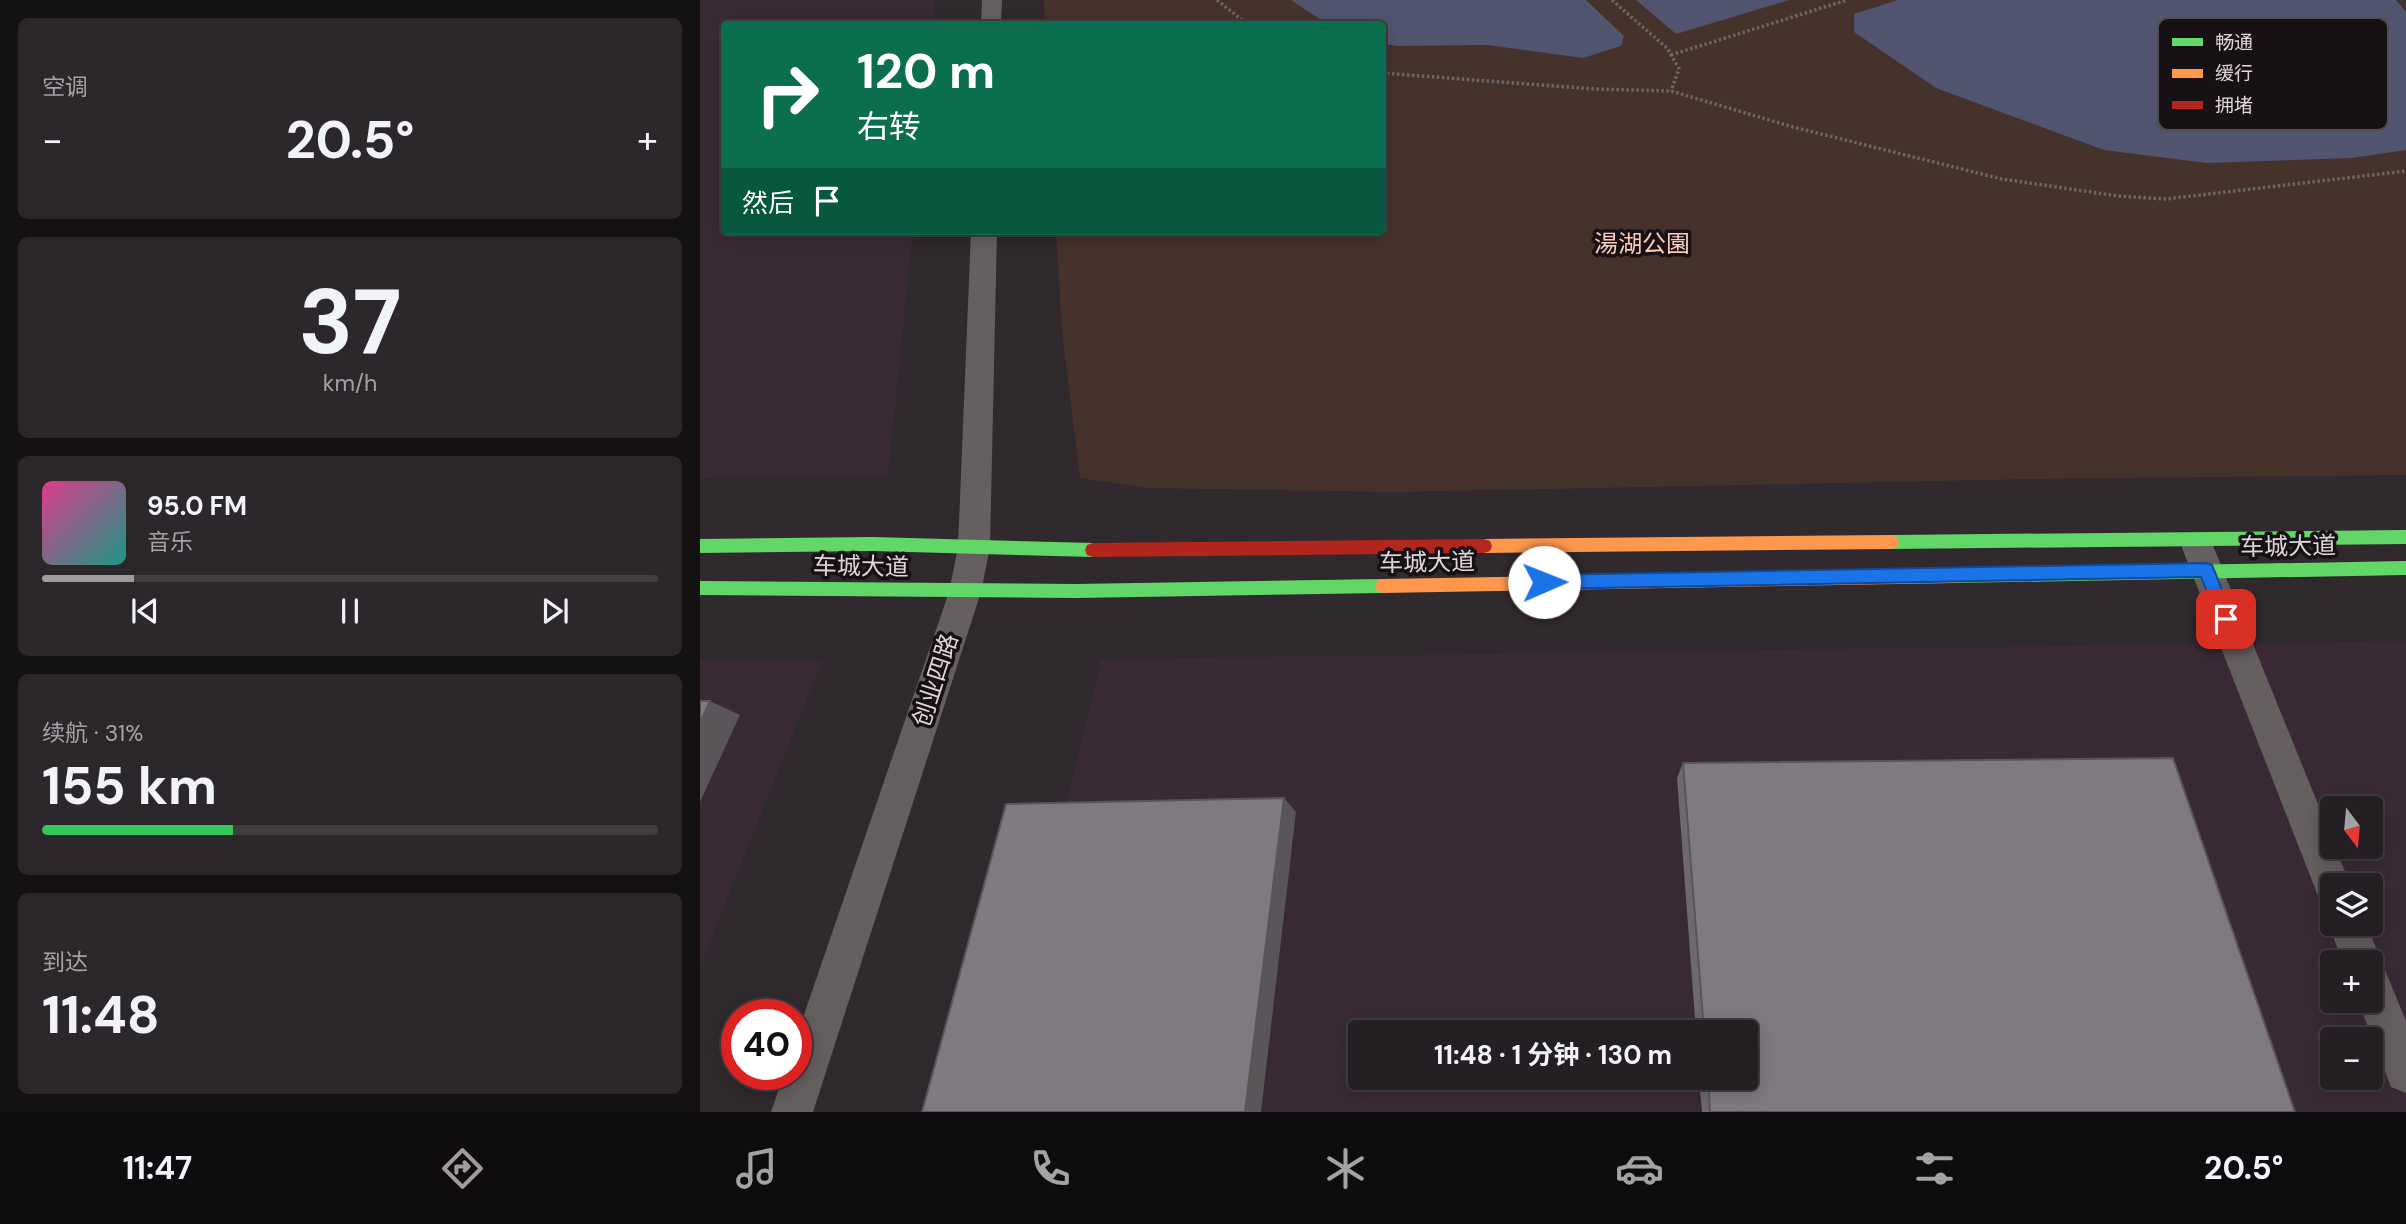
<!DOCTYPE html>
<html lang="zh">
<head>
<meta charset="utf-8">
<style>
	body { margin:0; font-family:"DM Sans","Noto Sans SC",sans-serif; background:#2c272a; color:#f1f3f6; height:100vh; display:flex; flex-direction:column; font-size:26px; white-space:nowrap }
	* { box-sizing:border-box; margin:0 }
	p { font-size:23px; color:#a3a2a5 }
	.icon { flex:none; width:38px; height:38px; fill:none; stroke:currentColor; stroke-width:2; stroke-linecap:round; stroke-linejoin:round }
	.map { position:relative; flex:1; overflow:hidden }
	.panel { display:flex; flex-direction:column; gap:18px; padding:18px; background:#141113; width:700px }
	.panel>* { flex:none }
	.hud { position:absolute; left:21px; top:21px; width:665px; height:214px; border-radius:7px; box-shadow:0 4px 18px #0003,0 0 0 2px #413d40; background:#0b6e4f; color:#fff; overflow:hidden }
	.needle { width:46px; rotate:164deg }
	.tools { position:absolute; left:1620px; top:796px; display:grid; gap:14px }
	.tools a { display:grid; place-items:center; width:63px; height:63px; border-radius:7px; background:#241f22; box-shadow:0 4px 18px #0003,0 0 0 2px #413d40; font-size:35px }
	.speed { position:absolute; left:21px; top:999px; display:flex; gap:14px; font-size:35px; font-weight:700; text-align:center }
	.speed>* { display:grid; place-content:center; width:91px; height:91px; border-radius:50%; background:#241f22; box-shadow:0 4px 18px #0003,0 0 0 2px #413d40; line-height:1 }
	.speed .limit { border:10px solid #d22; background:#fff; color:#111 }
	.pin { position:absolute; display:grid; place-items:center; width:60px; height:60px; color:#fff; margin:-30px; border-radius:14px; box-shadow:0 4px 10px #0006 }
	.me { position:absolute; width:77px; margin:-38px; rotate:89deg; stroke-linejoin:round; filter:drop-shadow(0 0 5px #0008) }
	.turn { display:flex; align-items:center; gap:24px; height:147px; padding:0 21px; font-size:32px }
	.turn .icon { width:91px; height:91px; stroke-width:2.5 }
	.turn b { display:block; font-size:49px; line-height:60px }
	.then { display:flex; align-items:center; height:66px; padding:0 21px; background:#0003; gap:14px; font-size:26px }
	.big { font-size:52px; font-weight:700; line-height:1.1 }
	.panel .card { flex:1; display:flex; flex-direction:column; justify-content:center; gap:10px; min-width:0; padding:0 24px; border-radius:10px; background:#2c272a }
	.panel .dial { align-items:center; gap:0 }
	.dial b { font-size:91px; line-height:1 }
	.song { display:flex; align-items:center; gap:21px }
	.cover { width:84px; height:84px; border-radius:10px; background:linear-gradient(135deg,hsl(330 70% 55%),hsl(170 70% 35%)) }
	.played { height:7px; border-radius:4px; background:linear-gradient(90deg,#a29a9f 15%,#413d40 15%) }
	.keys { display:flex; justify-content:space-around; direction:ltr }
	.heat { display:flex; justify-content:space-between; align-items:center; font-size:38px; direction:ltr }
	.charge { height:10px; border-radius:5px; background:linear-gradient(90deg,#34c759 31%,#413d40 0) }
	.trip { position:absolute; left:648px; top:1020px; width:410px; height:70px; border-radius:7px; background:#241f22; box-shadow:0 4px 18px #0003,0 0 0 2px #413d40; font-weight:700; line-height:70px; text-align:center }
	.dock { display:flex; height:112px; justify-content:space-around; align-items:center; background:#0e0c0e; color:#a3a2a5 }
	.dock .icon { width:49px; height:49px }
	.dock .selected { color:#a29a9f }
	.dock b { font-size:32px; color:#f1f3f6 }
	main { display:flex; flex:1; min-height:0 }
	.map>svg:first-child { display:block }
	.built { fill:#3a2a35; fill-rule:evenodd }
	.green { fill:#45322b }
	.water { fill:#515570 }
	.lines { fill:none; stroke-linecap:round; stroke-linejoin:round }
	.path { stroke:#6c6768; stroke-width:3.5; stroke-dasharray:2.5 2.5; stroke-linecap:butt }
	.street { fill:#655f60; fill-rule:evenodd }
	.fast { fill:#63d668; fill-rule:evenodd }
	.slow { fill:#ff974d; fill-rule:evenodd }
	.jam { fill:#b3261e; fill-rule:evenodd }
	.wall { fill:#6d696d }
	.shaded-wall { fill:#595559 }
	.building { fill:#7f7a7f; stroke:#595559; stroke-width:2 }
	.route { fill:#1a73e8; stroke:#114b97; stroke-width:2 }
	.labels { text-anchor:middle; dominant-baseline:central; stroke-width:7; stroke-linejoin:round; paint-order:stroke }
	.park-label { font-size:24px; fill:#fdcbb8; stroke:#171115 }
	.street-label { font-size:24px; fill:#dfd7dc; stroke:#171115 }
	.key { fill:#171115; stroke:#534c51; stroke-width:2 }
	.key-label { font-size:19px; fill:#dfd7dc }
</style>
</head>
<body>
<main>
<section class="panel">
<div class="card"><p>空调</p>
<div class="heat"><a>−</a><b class="big">20.5°</b><a>+</a></div>
</div>
<div class="card dial"><b>37</b><p>km/h</p></div>
<div class="card">
<div class="song"><i class="cover"></i><div><b>95.0 FM</b><p>音乐</p></div></div>
<div class="played"></div>
<div class="keys"><svg class="icon" aria-label="previous" viewBox="0 0 24 24"><path d="M18 5L8 12l10 7zM5 5v14"/></svg><svg class="icon" aria-label="pause" viewBox="0 0 24 24"><path d="M8 5v14M16 5v14"/></svg><svg class="icon" aria-label="next" viewBox="0 0 24 24"><path d="M6 5l10 7-10 7zM19 5v14"/></svg></div>
</div>
<div class="card"><p>续航 · 31%</p><b class="big">155 km</b><div class="charge"></div></div>
<div class="card"><p>到达</p><b class="big">11:48</b></div>
</section>
<div class="map">
<svg width="1706" height="1112" viewBox="0 0 1706 1112">
	<rect width="100%" height="100%" fill="#30292d"/>
	<path class="built" d="M0 0H235L233 24H24V231H213L188 477 0 478Z
		M1706 641V1112H293L401 659ZM1633 808H1671V847H1633ZM1633 886H1671V924H1633ZM1633 962H1671V1001H1633ZM660 1032H1045V1078H660ZM1633 1040H1671V1078H1633Z
		M0 661H122L0 967Z"/>
	<path class="green" d="M344 0H1706V475L1334 479 695 492 448 488 380 478 362 332 356 231H682V24H345Z"/>
	<path class="water" d="M591 0H886L924 36 921 46 883 58 787 45 697 46 683 44 682 24H627Z
		M936 0H1089L976 34Z
		M1198 0H1696L1706 12V150L1652 158 1507 163 1404 150 1236 88 1154 32V14Z"/>
	<g class="lines">
		<path class="path" d="M517 0 547 24
			M912 0 968 49 979 69 971 91
			M971 55 1147 0
			M682 73 894 89 971 91 1093 127 1302 179 1418 196 1466 199 1706 171"/>
		<path class="street" d="M282 0H302L301 24H281Z
			M271 231H297L290 547 281 592 113 1112H71L84 1074H96V1038L249 592 258 547Z
			M1498 534 1509 538 1514 548 1633 841V847H1635L1651 886H1633V907L1620 901 1482 548 1487 538Z
			M1633 912V924H1666L1682 962 1679 968 1685 970 1706 1021V1093L1691 1087 1658 1001H1671V962H1643L1628 924Z"/>
		<path class="fast" d="M1706 530V544L1191 549 1185 547 1183 542 1185 537 1191 535Z
			M172 537 393 543 399 545 401 550 399 555 393 557 172 551 0 553V539Z
			M1706 561V575L1256 583 1250 581 1248 576 1250 571 1256 569Z
			M683 579 689 581 691 586 689 591 683 593 376 598 0 595V581L376 584Z"/>
		<path class="slow" d="M1191 535 1197 537 1199 542 1197 547 1191 549 784 553 778 551 776 546 778 541 784 539Z
			M1256 569 1262 571 1264 576 1262 581 1256 583 683 593 677 591 675 586 677 581 683 579Z"/>
		<path class="jam" d="M784 539 790 541 792 546 790 551 784 553 393 557 387 555 385 550 387 545 393 543Z"/>
	</g>
	<path class="wall" d="M983 763 1595 1112H1002L999 1078H1045V1032H996L977 778Z"/>
	<path class="shaded-wall" d="M10 701 40 715 0 802V723Z
		M584 798 596 812 561 1112H545Z"/>
	<path class="building" d="M0 701H10L0 723Z
		M1473 758 1595 1112H1010L1008 1078H1045V1032H1004L983 763Z
		M584 798 545 1112H222L306 804Z"/>
	<path class="route" d="M1506 563 1512 565 1534 619 1531 624 1526 627 1520 624 1501 577 844 589 839 587 836 582 839 577 844 575Z"/>
	<g class="labels">
		<g class="park-label">
			<text x="942" y="243">湯湖公園</text>
		</g>
		<g class="street-label">
			<text transform="translate(1588 546) rotate(-1)">车城大道</text>
			<text transform="translate(727 562) rotate(-1)">车城大道</text>
			<text transform="translate(161 566) rotate(1)">车城大道</text>
			<text transform="translate(235 680) rotate(-72)">创业四路</text>
		</g>
	</g>
	<rect x="1458" y="18" width="230" height="112" rx="10" class="key"/>
	<rect x="1472" y="38" width="31" height="8" fill="#63d668"/>
	<rect x="1472" y="69" width="31" height="9" fill="#ff974d"/>
	<rect x="1472" y="101" width="31" height="8" fill="#b3261e"/>
	<g class="key-label">
		<text x="1515" y="49">畅通</text>
		<text x="1515" y="80">缓行</text>
		<text x="1515" y="112">拥堵</text>
	</g>
</svg>
<div class="tools">
<a><svg class="needle" viewBox="-14 -14 28 28"><path d="M0-13l5 13h-10z" fill="#e53935"/><path d="M0 13l5-13h-10z" fill="#a3a2a5"/></svg></a>
<a><svg class="icon" aria-label="layers" viewBox="0 0 24 24"><path d="M12 4l9 5-9 5-9-5zM3 14l9 5 9-5"/></svg></a>
<a>+</a>
<a>−</a>
</div>
<div class="speed"><div class="limit">40</div></div>
<div class="pin" style="left:1526px;top:619px;background:#d93025"><svg class="icon" aria-label="arrive" viewBox="0 0 24 24"><path d="M6 21V4h12l-3 4 3 4H6"/></svg></div>
<svg class="me" style="left:844px;top:582px" viewBox="-20 -20 40 40"><circle r="19" fill="#fff"/><path d="M0-13L10 11 0 6-10 11z" fill="#1a73e8"/></svg>
<div class="trip">11:48 · 1 分钟 · 130 m</div>
<div class="hud">
<div class="turn"><svg class="icon" aria-label="right" viewBox="0 0 24 24"><path d="M7 20v-9h11M14 6l5 5-5 5"/></svg><div><b>120 m</b>右转</div></div>
<div class="then">然后<svg class="icon" aria-label="arrive" viewBox="0 0 24 24"><path d="M6 21V4h12l-3 4 3 4H6"/></svg></div>
</div>
</div>
</main>
<nav class="dock">
<b>11:47</b>
<svg class="icon selected" aria-label="directions" viewBox="0 0 24 24"><path d="M12 3l9 9-9 9-9-9zM9 14v-3h6M13 9l2 2-2 2"/></svg>
<svg class="icon" aria-label="music" viewBox="0 0 24 24"><path d="M9 18V5l10-2v13"/><circle cx="6" cy="18" r="3"/><circle cx="16" cy="16" r="3"/></svg>
<svg class="icon" aria-label="phone" viewBox="0 0 24 24"><path d="M5 4h4l2 5-3 2q2 4 5 5l2-3 5 2v4C11 20 4 13 5 4z"/></svg>
<svg class="icon" aria-label="climate" viewBox="0 0 24 24"><path d="M12 3v18M4 7l16 10M4 17L20 7"/></svg>
<svg class="icon" aria-label="car" viewBox="0 0 24 24"><path d="M5 17H2v-5l4-1 3-4h7l3 4 3 1v5h-3M9 17h6M6 11h13"/><circle cx="7" cy="17" r="2"/><circle cx="17" cy="17" r="2"/></svg>
<svg class="icon" aria-label="filters" viewBox="0 0 24 24"><path d="M4 7h16M4 17h16"/><circle cx="9" cy="7" r="2"/><circle cx="15" cy="17" r="2"/></svg>
<b>20.5°</b>
</nav>
</body>
</html>
